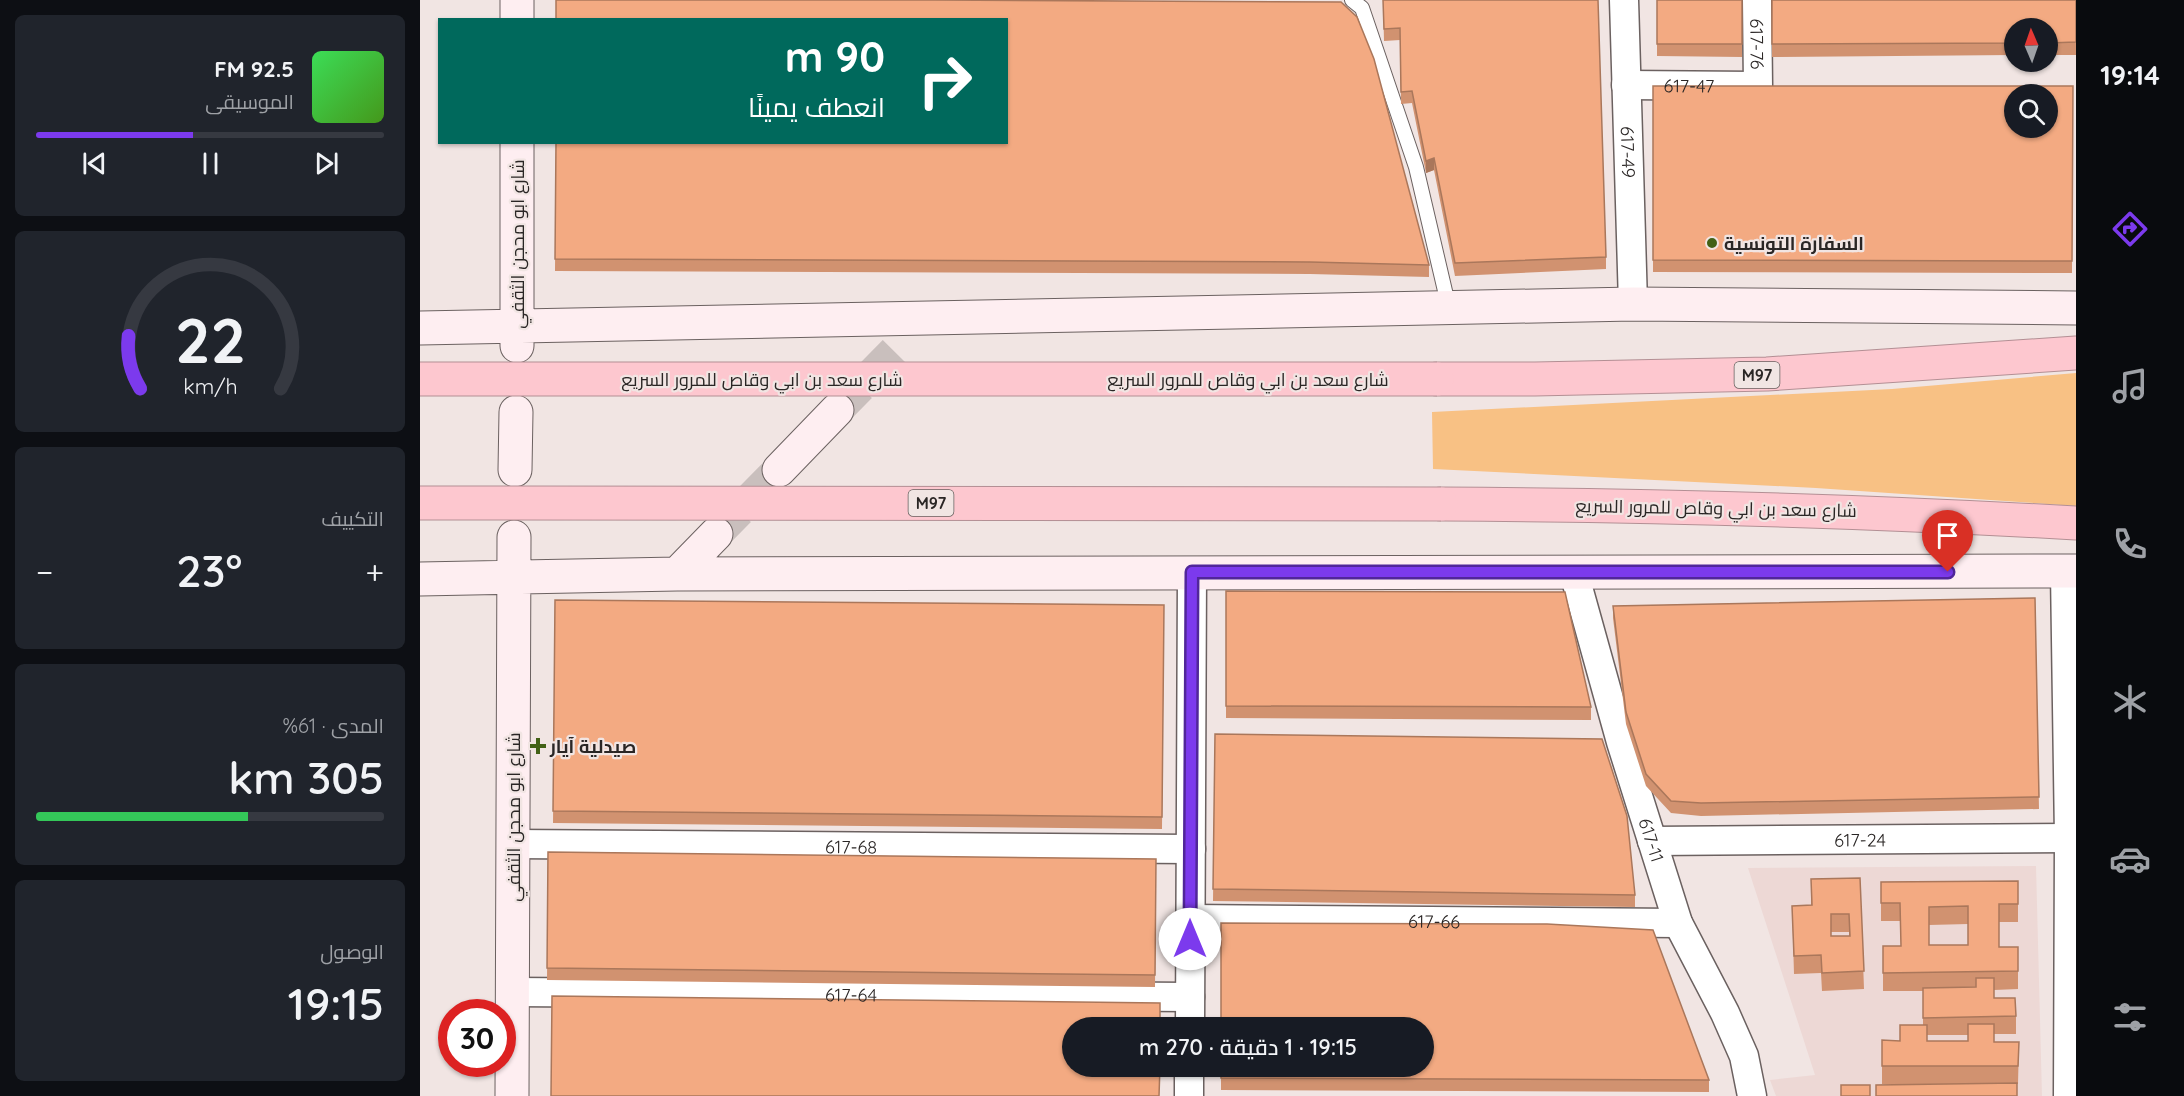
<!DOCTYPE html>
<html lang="ar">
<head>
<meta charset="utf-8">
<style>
	body { margin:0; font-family:Quicksand,Cairo,sans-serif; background:#20242c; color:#f1f3f6; direction:rtl; height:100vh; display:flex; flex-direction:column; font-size:22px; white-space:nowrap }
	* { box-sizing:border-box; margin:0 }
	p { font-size:20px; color:#9ea1a6 }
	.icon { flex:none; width:33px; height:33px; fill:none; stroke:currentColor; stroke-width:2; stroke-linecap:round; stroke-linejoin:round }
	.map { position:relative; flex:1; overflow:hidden; direction:ltr }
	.panel { display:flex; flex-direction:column; gap:15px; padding:15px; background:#0d0f14; width:420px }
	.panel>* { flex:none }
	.hud { position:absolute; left:18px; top:18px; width:570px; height:126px; border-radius:0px; box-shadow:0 2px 4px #0004; direction:rtl; background:#00695c; color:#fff; overflow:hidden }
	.needle { width:39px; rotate:358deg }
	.controls { position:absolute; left:1584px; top:18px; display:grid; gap:12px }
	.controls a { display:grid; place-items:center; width:54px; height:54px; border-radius:50%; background:#171b24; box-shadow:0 2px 4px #0004; font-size:30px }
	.speed { position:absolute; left:18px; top:999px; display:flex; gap:12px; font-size:30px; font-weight:700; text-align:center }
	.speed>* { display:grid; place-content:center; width:78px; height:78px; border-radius:50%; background:#171b24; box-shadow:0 2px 4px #0004; line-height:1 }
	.speed .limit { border:9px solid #d22; background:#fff; color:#111 }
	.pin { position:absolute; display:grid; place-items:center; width:51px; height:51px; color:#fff; margin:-62px -26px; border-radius:50% 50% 50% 0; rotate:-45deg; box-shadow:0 0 6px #0007 }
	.pin .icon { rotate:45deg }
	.me { position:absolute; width:66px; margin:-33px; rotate:0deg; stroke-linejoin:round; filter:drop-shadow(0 0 4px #0008) }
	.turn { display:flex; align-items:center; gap:21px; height:126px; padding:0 24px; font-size:27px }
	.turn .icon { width:78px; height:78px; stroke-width:2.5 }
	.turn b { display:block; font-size:42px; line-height:51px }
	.big { font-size:45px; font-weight:600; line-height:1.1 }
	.panel .widget { flex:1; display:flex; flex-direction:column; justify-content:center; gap:9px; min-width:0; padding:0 21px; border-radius:9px; background:#20242c }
	.panel .dial { align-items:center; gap:0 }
	.dial svg { height:156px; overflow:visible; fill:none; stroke:#363941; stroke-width:7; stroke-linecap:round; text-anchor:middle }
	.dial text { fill:#f1f3f6; stroke:none }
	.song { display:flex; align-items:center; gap:18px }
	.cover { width:72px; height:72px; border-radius:9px; background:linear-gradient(135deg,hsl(130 70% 55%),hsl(100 70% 35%)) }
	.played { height:6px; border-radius:3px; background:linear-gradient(90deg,#7c3aed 45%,#363941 45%) }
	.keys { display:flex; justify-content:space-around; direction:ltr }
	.heat { display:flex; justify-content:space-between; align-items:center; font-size:33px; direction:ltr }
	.charge { height:9px; border-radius:4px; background:linear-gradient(90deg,#34c759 61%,#363941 0) }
	.trip { position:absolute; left:642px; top:1017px; width:372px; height:60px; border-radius:30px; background:#171b24; box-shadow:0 2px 4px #0004; font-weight:600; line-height:60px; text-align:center; direction:rtl }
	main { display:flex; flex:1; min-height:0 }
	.tab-bar { display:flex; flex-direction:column; width:108px; justify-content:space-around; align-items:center; background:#090b0e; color:#9ea1a6 }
	.tab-bar .icon { width:42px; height:42px }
	.tab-bar .on { color:#7c3aed }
	.tab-bar b { font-size:27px; color:#f1f3f6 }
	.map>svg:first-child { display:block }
	.built { fill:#edd8d5 }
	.green { fill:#f8c184 }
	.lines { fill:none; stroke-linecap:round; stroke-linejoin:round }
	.secondary-tunnel { stroke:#c9bfbd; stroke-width:33; stroke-dasharray:33 16; stroke-linecap:butt }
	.lane-casing { stroke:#6b6160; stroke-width:16 }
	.street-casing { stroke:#6b6160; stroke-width:31 }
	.secondary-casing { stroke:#6b6160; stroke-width:35 }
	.highway-casing { stroke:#b38f94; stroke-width:35 }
	.lane { stroke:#fff; stroke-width:14 }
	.street { stroke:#fff; stroke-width:28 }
	.secondary { stroke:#feeef1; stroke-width:33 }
	.highway { stroke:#fdc7cf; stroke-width:33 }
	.highway-bridge-casing { stroke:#b38f94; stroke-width:35; stroke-linecap:butt }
	.highway-bridge { stroke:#fdc7cf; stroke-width:33 }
	.wall { fill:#d19270; fill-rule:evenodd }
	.shaded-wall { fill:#aa775b }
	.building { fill:#f3aa82; stroke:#aa775b; stroke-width:1.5; fill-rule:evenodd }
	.route-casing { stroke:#51269a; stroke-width:15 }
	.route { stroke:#7c3aed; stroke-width:10 }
	.poi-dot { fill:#426116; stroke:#f1e5e3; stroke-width:2 }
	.labels { text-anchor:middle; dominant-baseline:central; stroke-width:4.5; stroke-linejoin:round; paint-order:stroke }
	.shield { fill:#f1e5e3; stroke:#665f5e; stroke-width:1.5 }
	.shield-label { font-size:16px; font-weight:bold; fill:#2a2625 }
	.street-label { font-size:18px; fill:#2a2625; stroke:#f1e5e3 }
	.poi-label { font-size:18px; font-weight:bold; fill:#2a2625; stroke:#f1e5e3; text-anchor:start }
</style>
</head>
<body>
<main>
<nav class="tab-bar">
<b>19:14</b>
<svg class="icon on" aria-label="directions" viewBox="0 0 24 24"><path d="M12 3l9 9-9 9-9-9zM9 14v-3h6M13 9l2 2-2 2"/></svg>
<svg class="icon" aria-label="music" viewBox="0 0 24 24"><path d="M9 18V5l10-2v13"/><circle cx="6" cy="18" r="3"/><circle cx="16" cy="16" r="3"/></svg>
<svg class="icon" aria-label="phone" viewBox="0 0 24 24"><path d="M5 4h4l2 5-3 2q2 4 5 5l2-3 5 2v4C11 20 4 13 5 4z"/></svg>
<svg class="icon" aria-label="climate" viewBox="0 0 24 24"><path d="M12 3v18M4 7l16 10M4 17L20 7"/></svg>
<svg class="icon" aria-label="car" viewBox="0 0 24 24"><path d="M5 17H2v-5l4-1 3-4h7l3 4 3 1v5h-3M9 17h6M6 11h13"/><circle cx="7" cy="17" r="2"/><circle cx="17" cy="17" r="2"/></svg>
<svg class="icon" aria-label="filters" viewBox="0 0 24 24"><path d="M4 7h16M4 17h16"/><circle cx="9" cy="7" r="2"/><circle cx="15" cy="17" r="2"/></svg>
</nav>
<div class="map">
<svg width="1656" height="1096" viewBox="0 0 1656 1096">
	<rect width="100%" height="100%" fill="#f1e5e3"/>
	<path class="built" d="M1616 866 1622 1096H1356L1350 1080 1395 1075 1328 868Z"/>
	<path class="green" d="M1656 373V506L1396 488 1013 469 1012 412 1472 389Z"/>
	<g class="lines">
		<path class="secondary-tunnel" d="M417 410 481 345
			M296 534 359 470"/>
		<defs>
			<path id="lane" d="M932 0 942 8 996 167 1029 308"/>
			<g id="street">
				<path id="s1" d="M1204 0 1213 304"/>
				<path id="s2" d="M1337 0 1338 86"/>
				<path id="s3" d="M1206 85 1336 86"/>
				<path d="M1645 572 1649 838 1648 1096"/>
				<path id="s4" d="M1154 573 1201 742 1258 923 1305 1013 1324 1056 1332 1096"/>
				<path id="s5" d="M1232 841 1649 838"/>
				<path id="s6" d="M92 844 771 849"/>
				<path id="s7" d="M770 919 1258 923"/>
				<path id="s8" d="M92 992 770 997"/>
				<path d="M770 1028 772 572"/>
				<path d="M769 1096V1066"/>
			</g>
			<path id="secondary" d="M97 0V20
				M0 328 1213 304 1656 308
				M97 346V142
				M95 470 96 412
				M359 470 417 410
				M257 574 296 534
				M0 579 257 574 1656 571
				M92 1096 94 537"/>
			<path id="highway" d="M1017 379H1115L1347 374 1656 353
				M1021 504C1233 505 1444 511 1656 523"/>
		</defs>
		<use href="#lane" class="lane-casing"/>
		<use href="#street" class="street-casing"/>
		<use href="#secondary" class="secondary-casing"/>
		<use href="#highway" class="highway-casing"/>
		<use href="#lane" class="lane"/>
		<use href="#street" class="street"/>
		<use href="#secondary" class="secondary"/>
		<use href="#highway" class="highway"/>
		<defs>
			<path id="highway-bridge" d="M0 379H1017
				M0 503 1021 504"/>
		</defs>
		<use href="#highway-bridge" class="highway-bridge-casing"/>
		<use href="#highway-bridge" class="highway-bridge"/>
	</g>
	<path class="wall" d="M963 0 1186 257V269L1035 276 1014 170 1006 173 992 103 981 104 980 40 964 41Z
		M1237 0H1322V57L1237 56Z
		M1352 0H1656V55H1628V28H1594V55L1352 57Z
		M1233 86H1653L1652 273 1233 272Z
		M136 142 1009 265V277L890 274 135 271Z
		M806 591 1171 707V720L806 718Z
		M1615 598 1619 809 1281 816 1251 813 1226 786 1206 724 1193 618V606Z
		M135 600 744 605 742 829 133 823Z
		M795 734 1215 895V907L793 901Z
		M128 852 736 859 735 987 127 980Z
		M1440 878 1444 989 1402 991 1401 973 1374 974 1372 906 1391 905V879ZM1411 932H1429V936H1411Z
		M1598 881V922H1579V947H1598V989L1574 990V998L1596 1016V1034H1574V1042H1599L1598 1084H1462V1040L1480 1041 1503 1025V991H1463V946H1481L1480 921H1461V882ZM1548 924V945H1509V925ZM1507 1035H1548V1041H1507Z
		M801 1066 1289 1080V1092L801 1090Z"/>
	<path class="shaded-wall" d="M1014 158V170L1006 173V161Z"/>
	<path class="building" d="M136 0H515L921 2 937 17 954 59 1009 265 890 262 135 259 136 142H586V20H136Z
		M963 0H1178L1186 257 1035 263 1014 158 1006 161 992 91 981 92 980 28 964 29Z
		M1237 0H1322V44H1237Z
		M1352 0H1656V42L1628 43V28H1594V43L1352 44Z
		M1233 86H1653L1652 261 1233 260ZM1594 94H1628V128H1594Z
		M806 591 1145 592 1171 707 806 706Z
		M1615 598 1619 797 1281 803 1251 801 1226 774 1206 712 1193 606Z
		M135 600 744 605 742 817 133 811Z
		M795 734 1182 739 1207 816 1215 895 793 889Z
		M128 852 736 859 735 975 127 968Z
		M1440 878 1444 971 1402 973 1401 955 1374 956 1372 906 1392 905 1391 879ZM1411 914H1429L1430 936H1411Z
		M1598 881V904H1579V947H1598V971L1463 973V946H1481L1480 903H1461V882ZM1548 906V945H1509V907Z
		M801 923 1127 924 1233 930 1289 1080 801 1078V1066H1004V1028H801Z
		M1556 978H1574V998H1595L1596 1016 1503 1018V988L1556 987Z
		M132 996 740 1003V1028H652V1066H740L739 1096H131Z
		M1548 1024H1574V1042H1599L1598 1066H1462V1040L1480 1041V1025H1507V1041H1548Z
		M1597 1083V1096H1456V1085Z
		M1421 1085H1450V1096H1421Z"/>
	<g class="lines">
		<defs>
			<path id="route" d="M770 939 772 572H1528"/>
		</defs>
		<use href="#route" class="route-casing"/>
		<use href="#route" class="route"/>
	</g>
	<g class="poi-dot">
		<circle cx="1292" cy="243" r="6"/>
		<path d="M115 737h6v6h6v6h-6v6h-6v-6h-6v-6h6z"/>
	</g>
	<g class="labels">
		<g class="shield">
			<rect x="1314.5" y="362" width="45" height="26" rx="4.5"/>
			<rect x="488.5" y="490" width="45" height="26" rx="4.5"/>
		</g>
		<g class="shield-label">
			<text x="1337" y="375">M97</text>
			<text x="511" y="503">M97</text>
		</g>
		<g class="street-label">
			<text stroke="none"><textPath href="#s2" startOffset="44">617-76</textPath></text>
			<text stroke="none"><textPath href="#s3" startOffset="63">617-47</textPath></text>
			<text stroke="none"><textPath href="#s1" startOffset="152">617-49</textPath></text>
			<text transform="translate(97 244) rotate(-90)">شارع ابو محجن الثقفي</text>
			<text x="342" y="379">شارع سعد بن ابي وقاص للمرور السريع</text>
			<text x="828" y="379">شارع سعد بن ابي وقاص للمرور السريع</text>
			<text transform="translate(1296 508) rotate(1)">شارع سعد بن ابي وقاص للمرور السريع</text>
			<text transform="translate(93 817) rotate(-90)">شارع ابو محجن الثقفي</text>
			<text stroke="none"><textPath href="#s4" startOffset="278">617-11</textPath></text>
			<text stroke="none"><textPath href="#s5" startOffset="208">617-24</textPath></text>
			<text stroke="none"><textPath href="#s6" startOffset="339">617-68</textPath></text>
			<text stroke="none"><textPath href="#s7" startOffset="244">617-66</textPath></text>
			<text stroke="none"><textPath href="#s8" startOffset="339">617-64</textPath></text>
		</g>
		<g class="poi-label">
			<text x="1304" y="243">السفارة التونسية</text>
			<text x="130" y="746">صيدلية آيار</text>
		</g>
	</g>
</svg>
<div class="controls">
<a><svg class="needle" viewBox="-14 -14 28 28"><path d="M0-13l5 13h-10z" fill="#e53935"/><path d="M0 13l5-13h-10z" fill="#9ea1a6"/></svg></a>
<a><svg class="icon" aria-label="search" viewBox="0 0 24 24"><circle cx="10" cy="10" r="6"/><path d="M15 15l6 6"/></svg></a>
</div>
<div class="speed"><div class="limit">30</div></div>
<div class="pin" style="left:1528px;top:572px;background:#d93025"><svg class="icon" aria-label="arrive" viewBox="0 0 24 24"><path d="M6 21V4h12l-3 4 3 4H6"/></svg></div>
<svg class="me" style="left:770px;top:939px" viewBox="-20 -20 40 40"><circle r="19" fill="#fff"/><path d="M0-13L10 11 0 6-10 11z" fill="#7c3aed"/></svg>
<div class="trip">19:15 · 1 دقيقة · 270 m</div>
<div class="hud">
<div class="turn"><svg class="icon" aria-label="right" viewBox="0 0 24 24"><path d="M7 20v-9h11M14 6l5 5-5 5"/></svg><div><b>90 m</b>انعطف يمينًا</div></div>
</div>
</div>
<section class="panel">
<div class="widget">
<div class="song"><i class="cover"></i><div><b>92.5 FM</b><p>الموسيقى</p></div></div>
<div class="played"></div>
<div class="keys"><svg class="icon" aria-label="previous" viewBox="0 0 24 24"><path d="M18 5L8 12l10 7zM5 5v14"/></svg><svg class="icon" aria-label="pause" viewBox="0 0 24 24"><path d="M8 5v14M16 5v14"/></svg><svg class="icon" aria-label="next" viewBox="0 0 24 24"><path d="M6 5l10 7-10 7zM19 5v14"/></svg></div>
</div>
<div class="widget dial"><svg viewBox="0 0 100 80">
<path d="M14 69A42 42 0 1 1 86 69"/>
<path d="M14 69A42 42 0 0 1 8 42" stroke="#7c3aed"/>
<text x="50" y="56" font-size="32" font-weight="700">22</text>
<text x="50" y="72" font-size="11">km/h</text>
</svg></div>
<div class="widget"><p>التكييف</p>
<div class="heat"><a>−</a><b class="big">23°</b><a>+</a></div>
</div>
<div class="widget"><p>المدى · 61%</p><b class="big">305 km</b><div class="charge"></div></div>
<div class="widget"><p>الوصول</p><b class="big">19:15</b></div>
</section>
</main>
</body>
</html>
